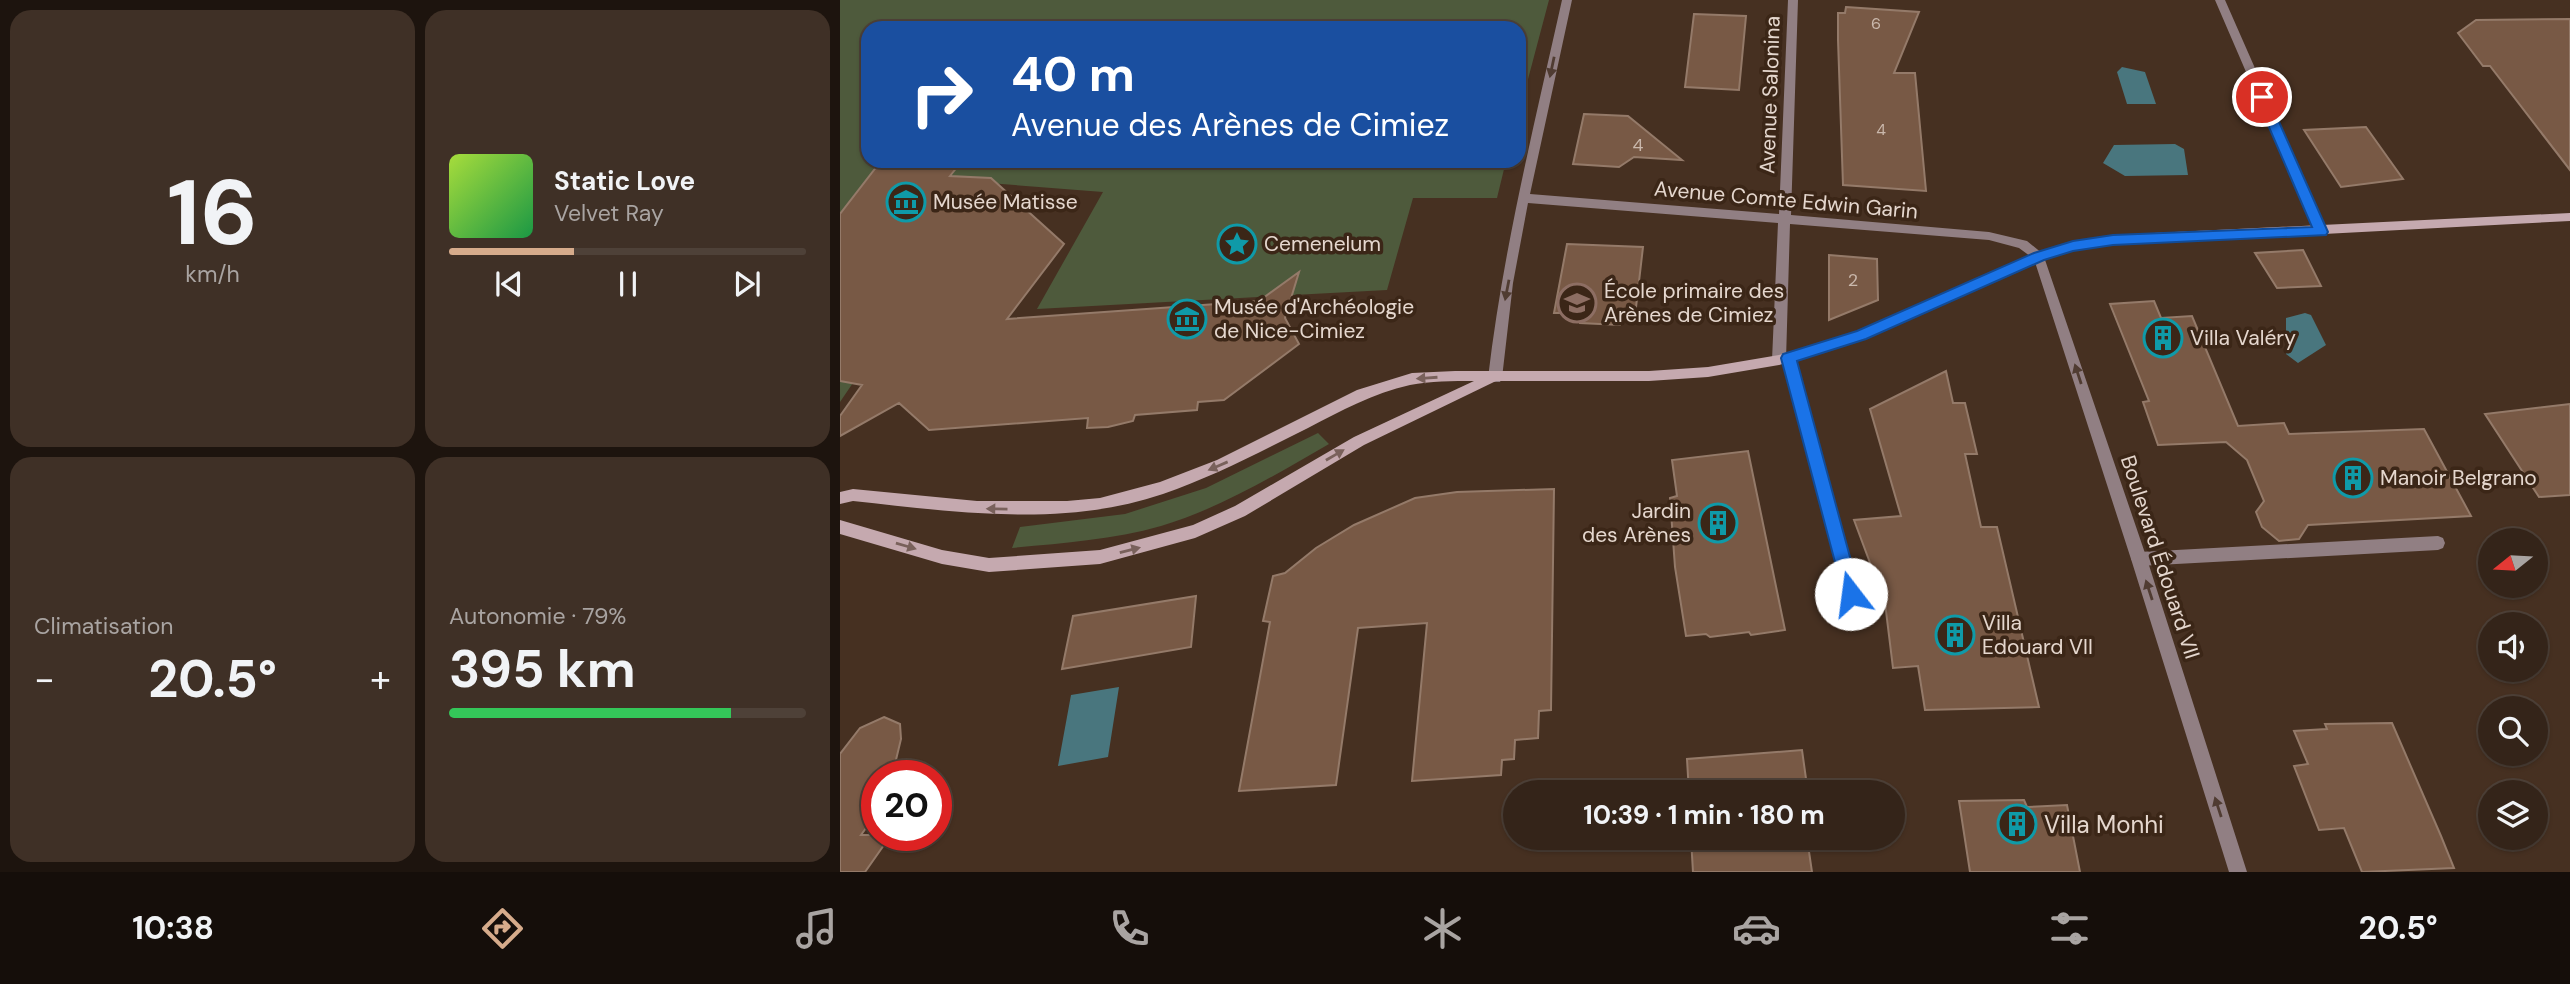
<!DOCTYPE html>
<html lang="fr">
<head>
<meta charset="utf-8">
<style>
	body { margin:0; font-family:"DM Sans",sans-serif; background:#3f3026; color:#f1f3f6; height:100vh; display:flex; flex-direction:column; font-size:26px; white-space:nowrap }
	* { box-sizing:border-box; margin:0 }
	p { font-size:23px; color:#a9a4a2 }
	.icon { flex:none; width:38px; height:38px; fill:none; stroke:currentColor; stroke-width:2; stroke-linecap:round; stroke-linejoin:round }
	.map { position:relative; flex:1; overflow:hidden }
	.details { display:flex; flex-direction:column; gap:10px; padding:10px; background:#1d140e; width:840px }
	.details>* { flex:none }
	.top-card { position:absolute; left:21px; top:21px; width:665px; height:147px; border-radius:21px; box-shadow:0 2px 5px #0004,0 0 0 2px #4e4138; background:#1a4fa0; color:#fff; overflow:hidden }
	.needle { width:46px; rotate:252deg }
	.controls { position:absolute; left:1638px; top:528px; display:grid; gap:14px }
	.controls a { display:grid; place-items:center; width:70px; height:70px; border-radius:50%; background:#342419; box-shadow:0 2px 5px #0004,0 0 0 2px #4e4138; font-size:35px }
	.speed { position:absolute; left:21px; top:760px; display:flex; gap:14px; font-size:35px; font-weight:700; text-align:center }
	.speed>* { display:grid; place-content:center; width:91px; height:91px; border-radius:50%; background:#342419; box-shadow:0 2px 5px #0004,0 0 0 2px #4e4138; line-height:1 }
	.speed .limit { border:10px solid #d22; background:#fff; color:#111 }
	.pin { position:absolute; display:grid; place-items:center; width:60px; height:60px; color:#fff; margin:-30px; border:4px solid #fff; border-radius:50%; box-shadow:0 2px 7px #0007 }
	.me { position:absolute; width:77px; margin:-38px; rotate:345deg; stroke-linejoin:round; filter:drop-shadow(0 0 5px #0008) }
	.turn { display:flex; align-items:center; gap:24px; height:147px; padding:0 35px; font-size:32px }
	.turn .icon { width:91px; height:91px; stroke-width:2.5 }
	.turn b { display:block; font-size:49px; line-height:60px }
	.big { font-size:52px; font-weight:700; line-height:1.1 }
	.details .card { flex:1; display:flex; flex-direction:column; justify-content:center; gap:10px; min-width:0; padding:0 24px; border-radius:21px; background:#3f3026 }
	.details .dial { align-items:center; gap:0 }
	.dial b { font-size:91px; line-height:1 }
	.song { display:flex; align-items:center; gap:21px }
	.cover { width:84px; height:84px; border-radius:10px; background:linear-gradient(135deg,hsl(80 70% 55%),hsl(140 70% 35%)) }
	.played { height:7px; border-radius:4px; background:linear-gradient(90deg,#d6ab8b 35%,#4e4138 35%) }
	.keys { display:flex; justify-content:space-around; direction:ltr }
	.heat { display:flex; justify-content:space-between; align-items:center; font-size:38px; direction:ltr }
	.charge { height:10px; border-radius:5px; background:linear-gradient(90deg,#34c759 79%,#4e4138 0) }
	.details .tiles { flex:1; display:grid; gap:10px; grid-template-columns:repeat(2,1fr) }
	.trip { position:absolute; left:663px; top:780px; width:402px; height:70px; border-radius:35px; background:#342419; box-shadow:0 2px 5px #0004,0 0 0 2px #4e4138; font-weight:700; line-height:70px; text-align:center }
	.tabs { display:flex; height:112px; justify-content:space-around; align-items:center; background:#150e0a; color:#a9a4a2 }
	.tabs .icon { width:49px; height:49px }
	.tabs .selected { color:#d6ab8b }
	.tabs b { font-size:32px; color:#f1f3f6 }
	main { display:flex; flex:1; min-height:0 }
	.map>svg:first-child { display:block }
	.green { fill:#4e5a3c }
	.water { fill:#49767e }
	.building { fill:#785945; stroke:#947a69; stroke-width:2 }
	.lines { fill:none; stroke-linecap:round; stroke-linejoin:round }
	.lane { fill:#917f83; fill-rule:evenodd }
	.street { fill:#917f83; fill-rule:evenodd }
	.secondary { fill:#c5a9af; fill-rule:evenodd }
	.oneway { fill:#503c32 }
	.oneway2 { fill:#79615b }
	.route { fill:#1a73e8; stroke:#114b97; stroke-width:2 }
	.labels { text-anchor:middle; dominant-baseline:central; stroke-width:7; stroke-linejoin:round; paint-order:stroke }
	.far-number-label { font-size:16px; fill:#cab8ac }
	.number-label { font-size:18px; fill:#cab8ac }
	.street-label { font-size:21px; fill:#e5d7ce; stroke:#3b2617 }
	.poi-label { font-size:21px; fill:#e5d7ce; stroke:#3b2617; text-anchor:start }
	.near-poi-label { font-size:24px; fill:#e5d7ce; stroke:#3b2617; text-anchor:start }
</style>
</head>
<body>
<main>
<section class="details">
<div class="tiles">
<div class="card dial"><b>16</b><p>km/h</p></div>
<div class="card">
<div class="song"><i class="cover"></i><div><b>Static Love</b><p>Velvet Ray</p></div></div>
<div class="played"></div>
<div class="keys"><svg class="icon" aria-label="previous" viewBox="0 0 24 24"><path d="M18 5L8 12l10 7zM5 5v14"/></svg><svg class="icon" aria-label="pause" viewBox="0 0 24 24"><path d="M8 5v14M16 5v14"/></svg><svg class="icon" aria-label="next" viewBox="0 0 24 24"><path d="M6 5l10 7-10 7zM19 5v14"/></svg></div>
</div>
<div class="card"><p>Climatisation</p>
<div class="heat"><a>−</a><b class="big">20.5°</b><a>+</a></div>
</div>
<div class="card"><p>Autonomie · 79%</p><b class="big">395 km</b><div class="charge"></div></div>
</div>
</section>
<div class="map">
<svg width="1730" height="872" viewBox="0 0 1730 872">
	<rect width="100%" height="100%" fill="#463021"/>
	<path class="green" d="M0 0H709L679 113V28H28V161H666L657 198H573L547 290 197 309 263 192 149 183 0 402Z
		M478 433 489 444C435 475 381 508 321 526 272 540 222 543 172 548L180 527 285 514 366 488Z"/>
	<path class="water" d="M1282 67 1305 72 1316 104H1287L1277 72Z
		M1335 144 1344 149 1348 175 1285 176 1263 163 1274 145Z
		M1465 313 1471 315 1486 345 1458 363 1446 354V318Z
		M279 687 268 757 218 766 231 695Z"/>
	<path class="building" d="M1006 7 1079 12 1054 73H1075L1086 191 1003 185 998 40V13H1005Z
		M854 14 906 16 899 90 845 87Z
		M1730 19V170L1650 66H1643L1618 33 1636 20Z
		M744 114 788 116 842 160 794 157 779 167 733 164Z
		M1526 127 1563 179 1501 187 1464 130Z
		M41 161H122L110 176 151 178 224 244 167 319 419 301 459 272 445 318 459 344 384 400 358 402 357 410 295 415 293 421 268 427 247 428 248 418 89 430 59 403 0 436V416L22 385 0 381V214Z
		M727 244 803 247 795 316 781 315 780 325 740 323V313H714Z
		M1463 250 1481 286 1437 288 1415 253Z
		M989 255 1037 259 1038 300 989 320Z
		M1314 301 1321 318 1352 316 1398 426 1444 423 1449 434 1584 429 1631 516 1468 525 1459 539 1439 541 1422 527 1416 512 1424 501 1407 460 1386 442 1318 445 1303 402 1309 401 1270 304Z
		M1106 371 1113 403H1125L1137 454H1125L1141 527H1157L1199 707 1085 710 1078 666 1053 668 1045 603 1014 520 1061 516 1030 409Z
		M1730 404V495L1699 497 1645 414Z
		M908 451 945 630 911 635 909 632 870 637 866 634 846 636 835 567 830 498 837 496 832 460Z
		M714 489 711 710 699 711 698 738 675 740 674 759 662 760 661 775 572 781 587 623 518 628 496 785 399 791 430 622 423 621 433 576 445 573 476 548 514 525 575 498 617 492Z
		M356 596 351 647 222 669 233 616Z
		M44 717 60 724 61 739 55 764 67 770 63 775H37V813L21 835H51L25 872H0V754L20 728Z
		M1552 723 1601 836 1614 868 1522 872 1504 828 1479 830 1454 766 1468 764 1454 731 1487 729 1485 724Z
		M962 750 968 793H849L847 759Z
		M1184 800 1187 807 1227 805 1240 872H1130L1119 801Z
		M851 838H967L972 872H853Z"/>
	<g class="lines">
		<path class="lane" d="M949 353 956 358 1019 594 1016 599 1011 601 1006 599 1003 594 942 358Z
			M1598 536 1603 538 1605 543 1603 548 1598 550 1299 566 1294 564 1291 559 1294 554 1299 552Z"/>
		<path class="street" d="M722 0H732L690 194 939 214 948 0H958L951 215 1149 232 1187 241 1203 254 1307 559 1407 872H1389L1291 559 1194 259 1179 248 1149 240 950 224 946 360 939 365 932 360 938 223 688 203 673 283 662 378 660 382H650L648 378C663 250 694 126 722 0Z
			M1375 0H1385L1487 232 1485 235 1481 236 1475 232Z"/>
		<path class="secondary" d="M1730 213V221L1273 245 1233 250 1203 260 1026 339 939 365 868 377 809 381H656L524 445 405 516 355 538 260 564 149 572 102 564 0 534V520L102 550 149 558 260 550 353 525 395 506 514 437 634 381C613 381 590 381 570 385 533 393 501 411 468 428 420 452 373 477 323 494 222 528 117 512 13 501L0 504V492L13 489 137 501H227L260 498 320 482 377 460 517 390 572 373 615 371H809L868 367 939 355 1017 331 1195 254 1233 241 1273 235Z"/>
	</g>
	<defs><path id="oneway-solid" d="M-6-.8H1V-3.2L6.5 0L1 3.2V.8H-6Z" transform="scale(1.75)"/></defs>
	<g class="oneway">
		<use href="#oneway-solid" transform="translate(712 67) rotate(102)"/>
		<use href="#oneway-solid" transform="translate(667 290) rotate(101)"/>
		<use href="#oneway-solid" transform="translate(1238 374) rotate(-108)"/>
		<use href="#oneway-solid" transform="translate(1309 590) rotate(-108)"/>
		<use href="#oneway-solid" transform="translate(1378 807) rotate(-108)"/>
	</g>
	<g class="oneway2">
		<use href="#oneway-solid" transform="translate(587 378) rotate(176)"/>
		<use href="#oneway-solid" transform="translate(495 455) rotate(-30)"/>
		<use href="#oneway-solid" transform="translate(378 466) rotate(157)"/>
		<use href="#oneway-solid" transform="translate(157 509) rotate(-179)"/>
		<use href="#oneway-solid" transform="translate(66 546) rotate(16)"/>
		<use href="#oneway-solid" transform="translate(290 550) rotate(-14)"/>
	</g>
	<path class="route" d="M1422 93 1428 97 1488 232 1486 235 1273 245 1233 251 1204 260 1026 339 957 361 1020 594 1017 600 1011 602 1005 600 941 358 943 354 1017 331 1194 253 1233 241 1273 235 1472 227 1416 97Z"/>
	<defs>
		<symbol id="museum-ring" viewBox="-11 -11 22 22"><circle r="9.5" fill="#3b2617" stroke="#0f9aa8" stroke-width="1.5"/><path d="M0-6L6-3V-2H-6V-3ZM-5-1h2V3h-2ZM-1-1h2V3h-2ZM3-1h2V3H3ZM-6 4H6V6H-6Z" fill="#0f9aa8"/></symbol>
		<symbol id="sight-ring" viewBox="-11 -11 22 22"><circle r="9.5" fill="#3b2617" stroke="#0f9aa8" stroke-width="1.5"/><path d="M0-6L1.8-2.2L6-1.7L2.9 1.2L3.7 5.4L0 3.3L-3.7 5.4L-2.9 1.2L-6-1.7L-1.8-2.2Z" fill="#0f9aa8"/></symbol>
		<symbol id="school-ring" viewBox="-11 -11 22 22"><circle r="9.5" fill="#3b2617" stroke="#8d6e63" stroke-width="1.5"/><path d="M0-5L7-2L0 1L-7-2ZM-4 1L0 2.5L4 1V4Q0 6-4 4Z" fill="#8d6e63"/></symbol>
		<symbol id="building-ring" viewBox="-11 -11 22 22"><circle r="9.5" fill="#3b2617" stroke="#0f9aa8" stroke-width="1.5"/><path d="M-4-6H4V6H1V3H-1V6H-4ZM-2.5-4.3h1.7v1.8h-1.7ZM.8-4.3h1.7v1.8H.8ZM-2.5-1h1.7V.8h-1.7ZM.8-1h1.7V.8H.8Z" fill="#0f9aa8"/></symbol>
	</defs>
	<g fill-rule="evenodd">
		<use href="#museum-ring" x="44" y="180" width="44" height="44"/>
		<use href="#sight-ring" x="375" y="222" width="44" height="44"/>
		<use href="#school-ring" x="715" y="281" width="44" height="44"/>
		<use href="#museum-ring" x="325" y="297" width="44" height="44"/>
		<use href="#building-ring" x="1301" y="316" width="44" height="44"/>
		<use href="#building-ring" x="1491" y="456" width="44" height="44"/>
		<use href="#building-ring" x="856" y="501" width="44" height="44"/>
		<use href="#building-ring" x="1093" y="613" width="44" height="44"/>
		<use href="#building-ring" x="1155" y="802" width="44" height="44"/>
	</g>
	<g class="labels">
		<g class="far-number-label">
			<text x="1036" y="23">6</text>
			<text x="1041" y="129">4</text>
		</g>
		<g class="number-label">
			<text x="798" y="145">4</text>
			<text x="1013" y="280">2</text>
		</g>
		<g class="street-label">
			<text transform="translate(930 95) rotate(-88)">Avenue Salonina</text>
			<text transform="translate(946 200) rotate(5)">Avenue Comte Edwin Garin</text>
			<text transform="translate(1320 557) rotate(72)">Boulevard Édouard VII</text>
		</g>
		<g class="poi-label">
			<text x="93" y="202">Musée Matisse</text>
			<text x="424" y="244">Cemenelum</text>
			<text x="764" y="291">École primaire des<tspan x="764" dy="24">Arènes de Cimiez</tspan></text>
			<text x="374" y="307">Musée d'Archéologie<tspan x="374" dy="24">de Nice-Cimiez</tspan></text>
			<text x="1350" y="338">Villa Valéry</text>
			<text x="1540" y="478">Manoir Belgrano</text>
			<text x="851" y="511" text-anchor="end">Jardin<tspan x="851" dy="24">des Arènes</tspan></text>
			<text x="1142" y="623">Villa<tspan x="1142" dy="24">Edouard VII</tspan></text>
		</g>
		<g class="near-poi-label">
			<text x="1204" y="824">Villa Monhi</text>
		</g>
	</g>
</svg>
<div class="controls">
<a><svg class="needle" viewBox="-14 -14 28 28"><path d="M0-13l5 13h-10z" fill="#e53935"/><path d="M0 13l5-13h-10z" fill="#a9a4a2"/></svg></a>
<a><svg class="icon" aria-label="sound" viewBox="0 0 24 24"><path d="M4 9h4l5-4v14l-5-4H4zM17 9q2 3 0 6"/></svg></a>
<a><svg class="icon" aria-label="search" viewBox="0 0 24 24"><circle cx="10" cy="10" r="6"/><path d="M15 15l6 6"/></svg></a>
<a><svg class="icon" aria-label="layers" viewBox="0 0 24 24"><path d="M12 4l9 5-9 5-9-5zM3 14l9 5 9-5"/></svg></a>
</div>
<div class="speed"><div class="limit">20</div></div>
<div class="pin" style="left:1422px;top:97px;background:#d93025"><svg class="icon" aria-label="arrive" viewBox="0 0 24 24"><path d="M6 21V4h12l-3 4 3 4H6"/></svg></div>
<svg class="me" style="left:1011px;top:594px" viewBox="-20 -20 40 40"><circle r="19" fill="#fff"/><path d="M0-13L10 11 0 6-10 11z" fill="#1a73e8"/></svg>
<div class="trip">10:39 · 1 min · 180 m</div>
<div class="top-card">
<div class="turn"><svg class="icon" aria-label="right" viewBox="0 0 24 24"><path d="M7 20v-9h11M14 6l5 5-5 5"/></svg><div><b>40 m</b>Avenue des Arènes de Cimiez</div></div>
</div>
</div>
</main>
<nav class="tabs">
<b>10:38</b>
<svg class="icon selected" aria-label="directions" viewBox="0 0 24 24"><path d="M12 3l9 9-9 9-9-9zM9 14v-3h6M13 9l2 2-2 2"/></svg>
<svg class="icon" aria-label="music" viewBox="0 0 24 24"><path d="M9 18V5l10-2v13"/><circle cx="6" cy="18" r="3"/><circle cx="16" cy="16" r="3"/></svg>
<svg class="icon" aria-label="phone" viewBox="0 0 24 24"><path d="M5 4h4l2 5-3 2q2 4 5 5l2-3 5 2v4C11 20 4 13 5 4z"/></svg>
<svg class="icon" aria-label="climate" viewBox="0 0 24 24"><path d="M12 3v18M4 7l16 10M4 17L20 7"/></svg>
<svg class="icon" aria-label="car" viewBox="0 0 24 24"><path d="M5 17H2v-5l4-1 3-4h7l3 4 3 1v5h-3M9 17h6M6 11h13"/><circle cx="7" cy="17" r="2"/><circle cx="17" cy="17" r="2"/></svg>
<svg class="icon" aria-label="filters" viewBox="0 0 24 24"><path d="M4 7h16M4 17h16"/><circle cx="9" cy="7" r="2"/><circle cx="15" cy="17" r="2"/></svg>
<b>20.5°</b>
</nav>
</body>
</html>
